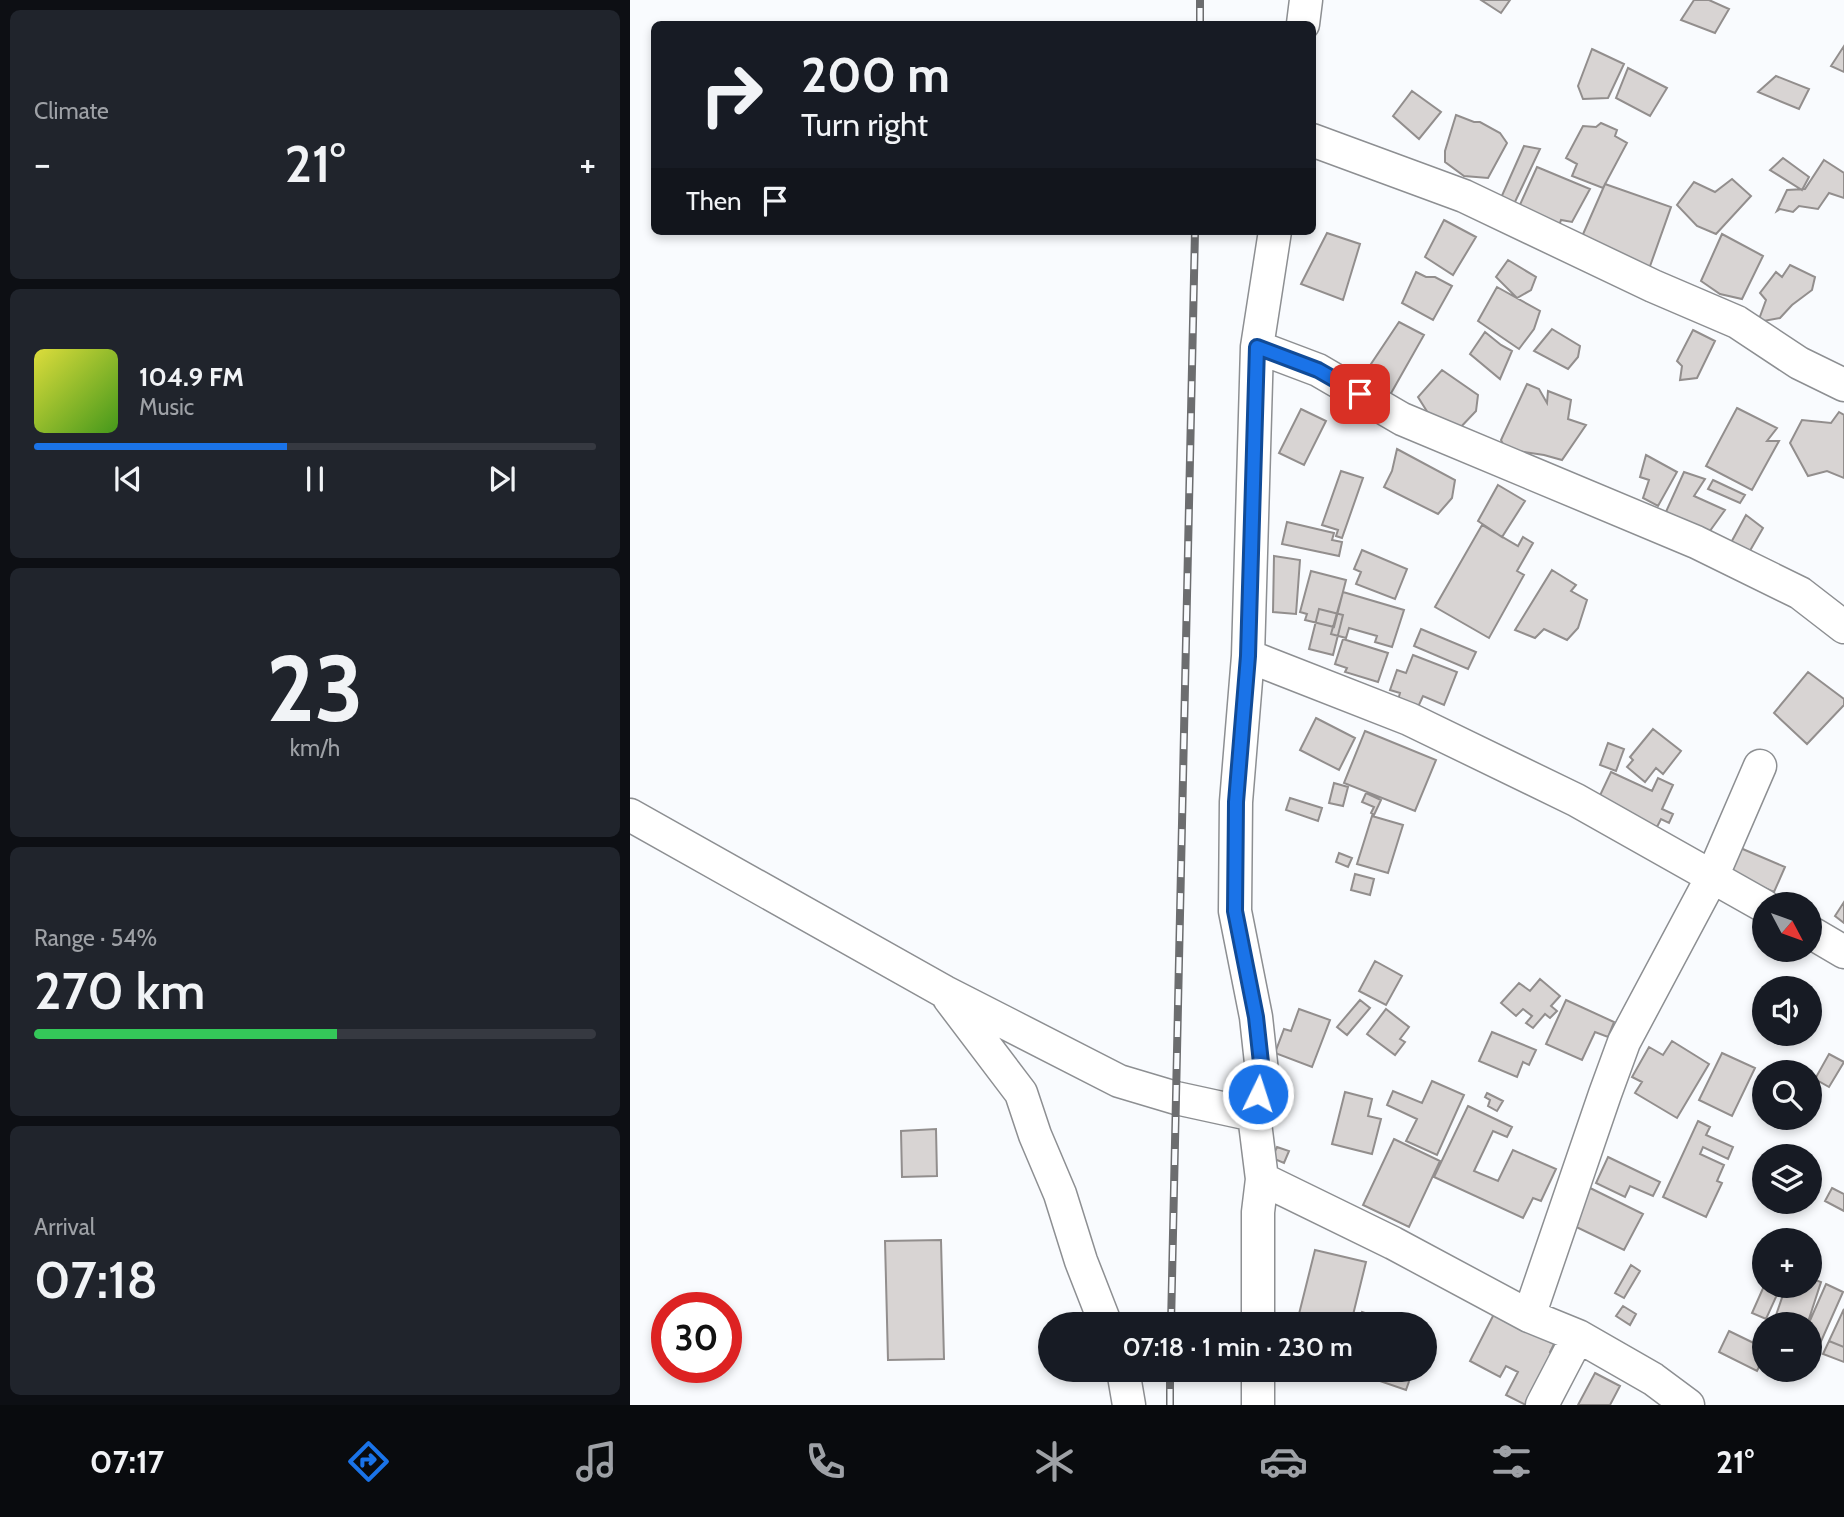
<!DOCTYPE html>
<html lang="en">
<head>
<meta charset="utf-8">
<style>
	body { margin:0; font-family:Cabin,sans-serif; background:#20242c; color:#f1f3f6; height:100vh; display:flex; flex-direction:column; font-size:26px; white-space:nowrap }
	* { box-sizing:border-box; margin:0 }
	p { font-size:23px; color:#9ea1a6 }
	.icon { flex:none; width:38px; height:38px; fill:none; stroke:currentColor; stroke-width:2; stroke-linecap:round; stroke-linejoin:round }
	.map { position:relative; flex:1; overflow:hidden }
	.side { display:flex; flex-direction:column; gap:10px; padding:10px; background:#0d0f14; width:630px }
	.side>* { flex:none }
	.guide { position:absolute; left:21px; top:21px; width:665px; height:214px; border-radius:10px; box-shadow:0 4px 10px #0003; background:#171b24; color:#f1f3f6; overflow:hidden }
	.needle { width:46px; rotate:131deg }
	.controls { position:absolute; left:1122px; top:892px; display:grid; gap:14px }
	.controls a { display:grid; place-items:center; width:70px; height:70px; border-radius:50%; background:#171b24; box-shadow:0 4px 10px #0003; font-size:35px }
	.speed { position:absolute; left:21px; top:1292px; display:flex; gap:14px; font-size:35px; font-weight:700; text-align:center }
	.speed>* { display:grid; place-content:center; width:91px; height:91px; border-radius:50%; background:#171b24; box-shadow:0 4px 10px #0003; line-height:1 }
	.speed .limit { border:10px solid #d22; background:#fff; color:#111 }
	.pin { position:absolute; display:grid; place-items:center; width:60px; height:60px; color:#fff; margin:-30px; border-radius:14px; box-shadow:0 4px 10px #0006 }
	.me { position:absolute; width:77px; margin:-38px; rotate:4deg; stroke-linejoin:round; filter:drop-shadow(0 0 5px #0008) }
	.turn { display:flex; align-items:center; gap:24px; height:147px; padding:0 35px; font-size:32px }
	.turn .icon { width:91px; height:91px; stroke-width:2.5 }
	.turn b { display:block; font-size:49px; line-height:60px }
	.then { display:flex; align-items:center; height:66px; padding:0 35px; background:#0003; gap:14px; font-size:26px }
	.big { font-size:52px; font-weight:600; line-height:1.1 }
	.side .tile { flex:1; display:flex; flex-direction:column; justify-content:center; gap:10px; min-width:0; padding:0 24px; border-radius:10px; background:#20242c }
	.side .dial { align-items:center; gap:0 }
	.dial b { font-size:91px; line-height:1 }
	.song { display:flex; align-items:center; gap:21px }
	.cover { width:84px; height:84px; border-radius:10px; background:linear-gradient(135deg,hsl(60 70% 55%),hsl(100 70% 35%)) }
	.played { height:7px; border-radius:4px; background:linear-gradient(90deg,#1a73e8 45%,#363941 45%) }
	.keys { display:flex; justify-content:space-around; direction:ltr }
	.heat { display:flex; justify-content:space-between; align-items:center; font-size:38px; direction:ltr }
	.charge { height:10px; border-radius:5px; background:linear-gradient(90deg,#34c759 54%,#363941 0) }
	.trip { position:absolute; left:408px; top:1312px; width:399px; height:70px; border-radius:35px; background:#171b24; box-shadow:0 4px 10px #0003; font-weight:600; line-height:70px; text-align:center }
	.dock { display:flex; height:112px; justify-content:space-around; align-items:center; background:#090b0e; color:#9ea1a6 }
	.dock .icon { width:49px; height:49px }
	.dock .active { color:#1a73e8 }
	.dock b { font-size:32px; color:#f1f3f6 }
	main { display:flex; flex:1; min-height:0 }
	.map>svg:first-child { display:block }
	.building { fill:#d8d4d3; stroke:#928e8d; stroke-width:2 }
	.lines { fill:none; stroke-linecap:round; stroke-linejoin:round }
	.minor-casing { stroke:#8d8f92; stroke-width:35 }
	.minor { stroke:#fff; stroke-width:32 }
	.rail-casing { stroke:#6c6d6f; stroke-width:8 }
	.rail { stroke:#f9fbfe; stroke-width:5; stroke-dasharray:16; stroke-linecap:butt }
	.route-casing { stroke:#114b97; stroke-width:18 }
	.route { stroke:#1a73e8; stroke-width:12 }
</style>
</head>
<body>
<main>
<section class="side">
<div class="tile"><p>Climate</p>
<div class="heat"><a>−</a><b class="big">21°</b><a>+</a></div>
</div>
<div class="tile">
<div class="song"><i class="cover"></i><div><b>104.9 FM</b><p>Music</p></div></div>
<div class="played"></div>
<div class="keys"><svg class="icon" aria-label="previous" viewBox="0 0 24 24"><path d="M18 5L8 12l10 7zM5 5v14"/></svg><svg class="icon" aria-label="pause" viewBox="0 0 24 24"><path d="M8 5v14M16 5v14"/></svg><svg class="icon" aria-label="next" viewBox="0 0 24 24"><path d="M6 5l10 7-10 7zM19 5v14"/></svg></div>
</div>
<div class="tile dial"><b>23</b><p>km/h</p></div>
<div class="tile"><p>Range · 54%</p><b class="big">270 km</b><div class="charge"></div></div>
<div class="tile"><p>Arrival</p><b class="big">07:18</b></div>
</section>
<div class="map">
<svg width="1214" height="1405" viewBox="0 0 1214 1405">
	<rect width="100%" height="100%" fill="#f9fbfe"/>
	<path class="building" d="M851 0H880L871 13Z
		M1064 0H1079L1099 9 1085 33 1051 20Z
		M1214 46V72L1201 66Z
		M962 49 994 64 978 98 953 99 948 86Z
		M998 68 1037 88 1020 116 986 98Z
		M1146 76 1179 89 1169 109 1128 92Z
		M782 91 811 112 789 139 763 116Z
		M826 115 844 122H850L870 133 877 143 858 178 834 176 815 162V151Z
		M971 123 987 130 985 136 997 143 973 188 942 176 947 164 936 158 953 126 966 127Z
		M894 146 910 149 884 204 870 200Z
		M1153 158 1179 177 1172 190 1140 170Z
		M1194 160 1214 173V198L1199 193 1188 209 1169 206 1163 212 1150 209 1147 211 1157 190 1175 189Z
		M907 167 960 189 942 222 931 220 928 229 888 209Z
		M1102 179 1121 196 1086 234 1067 226 1047 205 1064 182 1085 192Z
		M975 184 1041 207 1019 269 950 241Z
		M814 220 846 237 823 275 795 257Z
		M697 233 730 244 713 300 671 284Z
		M1092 234 1133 256 1112 299 1090 294 1071 281Z
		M878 260 906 277 901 290 887 298 866 277Z
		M1160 265 1185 277 1182 290 1162 305 1150 318 1128 322 1136 300 1130 293 1146 272 1152 277Z
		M786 272 796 277H805L822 286 803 320 772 303Z
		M867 287 910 311 904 329 889 349 848 321Z
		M769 322 794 335 756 402 727 385Z
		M922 329 950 346 948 357 938 369 904 351Z
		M1063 330 1085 341 1067 378 1050 380 1052 366 1047 361Z
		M855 332 871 345 882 351 870 379 840 354Z
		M812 370 848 395 846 411 827 431 803 421 788 397Z
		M897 384 909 389 917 403 918 391 941 400 938 419 956 425 932 460 914 455 875 449 871 440Z
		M1107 408 1147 428 1137 441H1149L1122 490 1076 466Z
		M671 409 696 421 674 465 649 453Z
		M1209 412 1214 415V478L1197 471 1178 476 1160 443 1172 420 1201 423Z
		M767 449 825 480 822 498 808 514 754 487 762 471Z
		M1016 455 1047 472 1028 506 1013 498 1019 480 1010 477Z
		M711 471 733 478 712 538 706 536 708 530 692 525Z
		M1054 472 1075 479 1064 496 1095 510 1077 535 1035 514Z
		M1083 480 1115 495 1110 503 1078 489Z
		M868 485 895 501 872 537 848 521Z
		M1116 515 1133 528 1114 561 1097 550Z
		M657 522 704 533 702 540 712 542 709 556 652 544Z
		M852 525 888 546 893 537 903 543 887 571 894 575 859 638 805 607Z
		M732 550 777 569 765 599 726 584 731 572 724 569Z
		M644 556 670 560 666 614 643 612Z
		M922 570 946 585 941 591 957 600 948 628 937 640 914 629 905 638 885 630Z
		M681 571 716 580 704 627 675 620 677 614 670 612Z
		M713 592 774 610 762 647 745 642 747 636 719 628 716 638 701 634Z
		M689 609 713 615 703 655 679 649Z
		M791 629 846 652 838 669 784 646Z
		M713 639 758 653 748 682 715 672 717 668 705 664Z
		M783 655 827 672 814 705 793 696 788 707 768 700 770 693 760 690 767 670 776 673Z
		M1178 672 1214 699V705L1177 744 1144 713Z
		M686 718 725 738 709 770 670 750Z
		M1023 729 1051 751 1033 774 1026 768 1015 782 997 767 1003 760 1000 757Z
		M735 731 806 760 785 811 714 783Z
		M978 743 994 749 986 771 970 765Z
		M981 772 1022 791 1028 778 1043 785 1032 809 1043 814 1039 823 1031 819 1027 827 1015 822 964 808Z
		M704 783 718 787 713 806 699 803Z
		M736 793 751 800 744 815 741 813 744 807 732 802Z
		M660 798 692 808 688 821 656 810Z
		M742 816 773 825 758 873 727 864Z
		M1108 847 1155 867 1144 892 1097 872Z
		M709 853 722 858 718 867 706 862Z
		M725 874 744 879 740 895 721 890Z
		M1214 902V923L1205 916Z
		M745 961 772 976 756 1005 729 991Z
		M910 979 930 996 921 1006 927 1011 920 1018 915 1014 903 1028 896 1023 902 1016 893 1009 886 1016 871 1003 889 983 900 991Z
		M730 1000 740 1008 717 1035 707 1027Z
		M936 1000 984 1022 978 1037 965 1032 952 1060 916 1044Z
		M669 1009 700 1020 682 1067 645 1053 654 1029 661 1031Z
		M756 1009 779 1027 770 1039 775 1042 765 1055 737 1034Z
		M862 1032 906 1050 899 1065 893 1062 887 1077 849 1061Z
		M1042 1041 1079 1064 1047 1118 1005 1093 1012 1082 1002 1077 1019 1047 1033 1055Z
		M1092 1053 1125 1068 1102 1116 1069 1100Z
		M1199 1054 1214 1062 1199 1087 1185 1079Z
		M802 1081 834 1095 807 1155 776 1141 787 1119 757 1105 763 1091 792 1103Z
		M715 1092 742 1099 738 1116 751 1119 742 1154 702 1144Z
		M857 1093 873 1101 867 1111 858 1106 860 1100 855 1097Z
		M838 1106 882 1127 877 1137 863 1131 844 1171 868 1181 883 1150 926 1169 911 1201 903 1198 893 1218 804 1177Z
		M1068 1121 1080 1127 1076 1135 1103 1147 1098 1159 1073 1147 1070 1154 1094 1165 1087 1181 1092 1183 1076 1217 1033 1197Z
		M306 1129 307 1176 272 1177 271 1131Z
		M764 1139 810 1161 779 1227 733 1205Z
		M647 1147 659 1151 654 1163 642 1158Z
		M978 1157 1030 1182 1023 1196 1000 1186 995 1197 966 1183Z
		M956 1186 1013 1214 994 1250 938 1223Z
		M1202 1188 1214 1194V1211L1195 1201Z
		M311 1240 314 1359 258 1360 255 1241Z
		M685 1250 736 1262 722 1319 700 1314 698 1325H695L668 1318Z
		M1001 1265 1010 1271 994 1298 985 1293Z
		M1180 1278 1191 1282 1177 1325H1155L1144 1321 1156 1286H1180Z
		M1196 1284 1213 1292 1189 1346 1180 1342 1178 1325Z
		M1134 1286H1151L1136 1319 1122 1313Z
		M993 1306 1006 1314 1000 1325 986 1316Z
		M1214 1309V1347L1199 1341Z
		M732 1312 758 1321 757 1325H728Z
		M864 1314 927 1338 920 1352 922 1353 896 1405 876 1395 888 1372 876 1366 870 1377 840 1361Z
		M1099 1331 1134 1348V1357L1127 1371 1089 1352Z
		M1199 1341 1214 1347V1362L1193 1354Z
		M718 1370H783L776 1390Z
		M965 1373 990 1386 980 1405H948Z"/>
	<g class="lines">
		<defs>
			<path id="minor" d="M673 24 676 0
				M682 140 834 196 1023 286 1107 322 1169 363 1214 385
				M627 347 688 370 772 419 1066 542 1170 593 1214 627
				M618 656 779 719 946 800 1134 906
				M0 815 315 992 489 1081 546 1098 624 1115
				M1180 932 1214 952
				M319 998 391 1093 405 1135 430 1194 451 1261 476 1325
				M632 1179 763 1243 899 1316 948 1336 1023 1379 1058 1405
				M899 1316 975 1094 994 1042 1082 877 1130 766
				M628 1325V1212L632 1179 624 1115 632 1072 626 1017 605 911 606 802 618 656 627 347 645 231
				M493 1370 499 1405
				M628 1370V1405
				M912 1405 948 1336"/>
		</defs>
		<use href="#minor" class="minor-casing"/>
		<use href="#minor" class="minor"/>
		<defs>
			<path id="rail" d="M570 24V0
				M541 1325 565 231
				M540 1405V1370"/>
		</defs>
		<use href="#rail" class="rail-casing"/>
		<use href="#rail" class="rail"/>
	</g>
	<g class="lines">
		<defs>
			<path id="route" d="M628 1094 632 1072 626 1017 605 911 606 802 618 656 627 347 688 370 730 394"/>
		</defs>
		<use href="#route" class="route-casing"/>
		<use href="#route" class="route"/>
	</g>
</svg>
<div class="controls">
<a><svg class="needle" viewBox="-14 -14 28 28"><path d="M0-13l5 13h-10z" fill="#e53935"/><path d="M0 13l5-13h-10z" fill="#9ea1a6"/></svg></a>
<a><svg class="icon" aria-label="sound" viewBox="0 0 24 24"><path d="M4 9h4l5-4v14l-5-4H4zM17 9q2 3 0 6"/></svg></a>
<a><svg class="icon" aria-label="search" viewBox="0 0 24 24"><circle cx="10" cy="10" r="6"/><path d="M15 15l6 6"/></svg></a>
<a><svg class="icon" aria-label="layers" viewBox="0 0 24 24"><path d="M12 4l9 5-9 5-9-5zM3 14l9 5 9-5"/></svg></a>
<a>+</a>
<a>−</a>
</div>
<div class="speed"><div class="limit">30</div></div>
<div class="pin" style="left:730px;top:394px;background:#d93025"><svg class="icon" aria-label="arrive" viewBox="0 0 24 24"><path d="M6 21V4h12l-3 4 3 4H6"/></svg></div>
<svg class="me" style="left:628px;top:1094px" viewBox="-20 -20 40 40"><circle r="17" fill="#1a73e8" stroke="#fff" stroke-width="3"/><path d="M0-11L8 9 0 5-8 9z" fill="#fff"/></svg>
<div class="trip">07:18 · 1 min · 230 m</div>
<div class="guide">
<div class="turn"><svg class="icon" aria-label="right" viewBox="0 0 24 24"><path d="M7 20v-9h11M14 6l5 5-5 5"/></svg><div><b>200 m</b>Turn right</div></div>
<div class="then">Then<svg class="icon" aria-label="arrive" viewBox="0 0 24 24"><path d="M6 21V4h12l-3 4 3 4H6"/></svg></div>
</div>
</div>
</main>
<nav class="dock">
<b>07:17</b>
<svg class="icon active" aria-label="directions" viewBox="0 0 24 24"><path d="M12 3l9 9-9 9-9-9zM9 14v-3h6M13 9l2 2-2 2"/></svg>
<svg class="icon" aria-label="music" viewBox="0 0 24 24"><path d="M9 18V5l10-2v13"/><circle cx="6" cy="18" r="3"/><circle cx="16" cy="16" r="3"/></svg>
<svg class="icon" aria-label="phone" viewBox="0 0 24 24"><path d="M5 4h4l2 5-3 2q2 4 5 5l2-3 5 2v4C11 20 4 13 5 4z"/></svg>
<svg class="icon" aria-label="climate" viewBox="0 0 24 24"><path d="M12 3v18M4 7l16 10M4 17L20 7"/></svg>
<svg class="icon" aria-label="car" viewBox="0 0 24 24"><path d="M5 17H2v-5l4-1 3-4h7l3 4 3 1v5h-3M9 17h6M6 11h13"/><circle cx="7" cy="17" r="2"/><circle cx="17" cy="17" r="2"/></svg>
<svg class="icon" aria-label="filters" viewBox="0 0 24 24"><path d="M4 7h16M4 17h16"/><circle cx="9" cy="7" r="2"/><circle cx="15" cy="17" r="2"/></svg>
<b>21°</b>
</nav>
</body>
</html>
